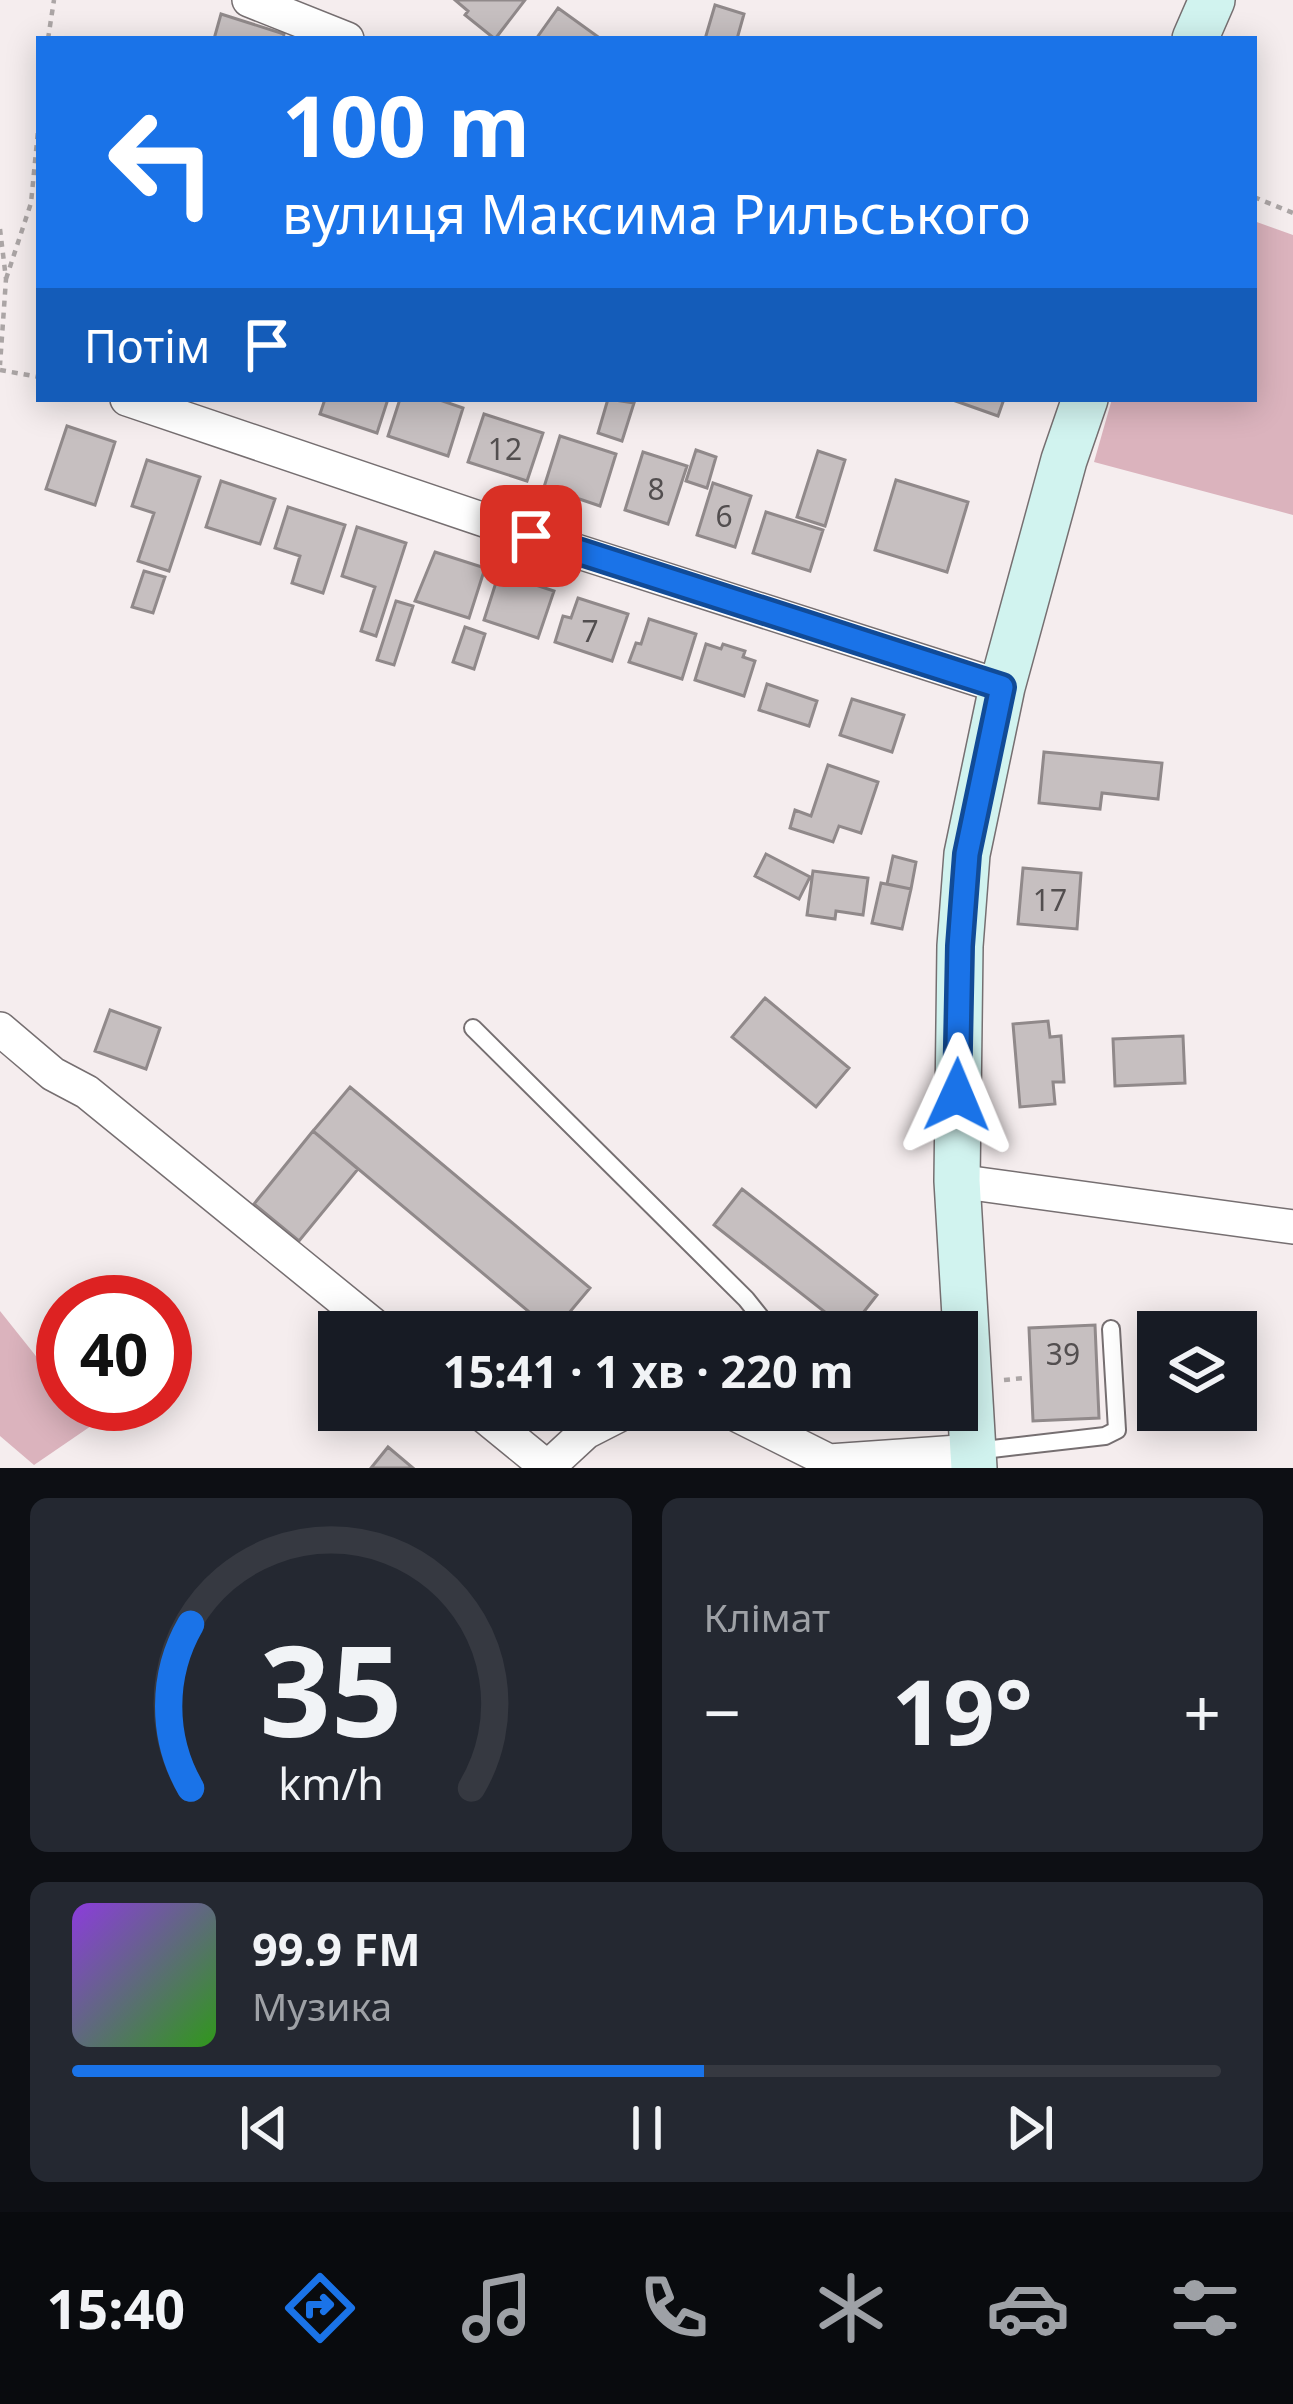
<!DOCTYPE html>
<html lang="uk">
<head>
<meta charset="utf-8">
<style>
	body { margin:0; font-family:"Noto Sans",sans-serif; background:#242831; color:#f1f3f6; height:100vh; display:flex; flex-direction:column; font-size:45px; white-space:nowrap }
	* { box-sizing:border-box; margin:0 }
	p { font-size:39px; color:#9ea1a6 }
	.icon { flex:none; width:66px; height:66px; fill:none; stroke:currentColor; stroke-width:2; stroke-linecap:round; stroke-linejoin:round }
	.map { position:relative; height:1468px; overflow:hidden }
	.drawer { display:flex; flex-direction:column; gap:30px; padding:30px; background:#0d0f14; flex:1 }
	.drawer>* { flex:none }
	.banner { position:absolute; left:36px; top:36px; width:1221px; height:366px; border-radius:0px; box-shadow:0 6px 30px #0003; background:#1a73e8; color:#fff; overflow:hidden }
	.controls { position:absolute; left:1137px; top:1311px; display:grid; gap:24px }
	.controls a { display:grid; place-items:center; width:120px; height:120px; border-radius:0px; background:#171b24; box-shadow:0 6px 30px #0003; font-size:60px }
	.speed { position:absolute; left:36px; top:1275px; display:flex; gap:24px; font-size:60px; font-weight:700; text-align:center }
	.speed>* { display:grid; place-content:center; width:156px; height:156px; border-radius:50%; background:#171b24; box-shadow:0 6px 30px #0003; line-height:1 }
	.speed .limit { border:18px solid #d22; background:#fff; color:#111 }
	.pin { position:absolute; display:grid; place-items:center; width:102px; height:102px; color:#fff; margin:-51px; border-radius:24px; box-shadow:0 6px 18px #0006 }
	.me { position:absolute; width:132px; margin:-66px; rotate:1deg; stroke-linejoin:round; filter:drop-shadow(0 0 9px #0008) }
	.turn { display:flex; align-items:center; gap:42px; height:252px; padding:0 48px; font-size:54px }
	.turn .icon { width:156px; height:156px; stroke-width:2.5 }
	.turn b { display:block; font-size:84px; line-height:102px }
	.then { display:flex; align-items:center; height:114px; padding:0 48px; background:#0003; gap:24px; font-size:45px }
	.big { font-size:90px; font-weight:700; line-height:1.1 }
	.drawer .widget { flex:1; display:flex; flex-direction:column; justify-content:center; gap:18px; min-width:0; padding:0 42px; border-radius:18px; background:#242831 }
	.drawer .dial { align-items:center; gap:0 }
	.dial svg { height:312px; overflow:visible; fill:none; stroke:#363941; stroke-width:7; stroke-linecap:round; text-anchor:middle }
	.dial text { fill:#f1f3f6; stroke:none }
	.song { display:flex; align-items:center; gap:36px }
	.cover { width:144px; height:144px; border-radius:18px; background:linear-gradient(135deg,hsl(270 70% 55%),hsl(110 70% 35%)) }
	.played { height:12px; border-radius:6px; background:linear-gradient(90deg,#1a73e8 55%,#363941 55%) }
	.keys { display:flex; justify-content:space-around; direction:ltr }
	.heat { display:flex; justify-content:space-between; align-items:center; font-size:66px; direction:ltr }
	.drawer .tiles { flex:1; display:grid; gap:30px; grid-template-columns:1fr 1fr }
	.widget:last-child { grid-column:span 2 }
	.trip { position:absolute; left:318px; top:1311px; width:660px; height:120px; border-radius:0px; background:#171b24; box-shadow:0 6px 30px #0003; font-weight:700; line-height:120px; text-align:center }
	.tab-bar { display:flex; height:192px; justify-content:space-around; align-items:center; background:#090b0e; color:#9ea1a6 }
	.tab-bar .icon { width:84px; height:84px }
	.tab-bar .current { color:#1a73e8 }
	.tab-bar b { font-size:54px; color:#f1f3f6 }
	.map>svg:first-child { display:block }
	.green { fill:#dbb3bd }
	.building { fill:#c6bfc0; stroke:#90898a; stroke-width:3 }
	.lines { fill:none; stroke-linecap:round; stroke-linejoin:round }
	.lane-casing { stroke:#766f71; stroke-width:20 }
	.street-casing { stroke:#766f71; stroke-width:36 }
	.secondary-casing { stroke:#766f71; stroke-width:48 }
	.path { stroke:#aba5a5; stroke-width:4.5; stroke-dasharray:6 6; stroke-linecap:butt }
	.lane { stroke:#fff; stroke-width:16 }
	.street { stroke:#fff; stroke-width:33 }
	.secondary { stroke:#d1f3ef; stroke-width:45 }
	.route-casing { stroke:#114b97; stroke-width:30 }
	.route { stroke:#1a73e8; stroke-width:21 }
	.labels { text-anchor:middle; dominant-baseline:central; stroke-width:10; stroke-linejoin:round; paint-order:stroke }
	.number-label { font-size:30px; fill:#524e4f }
</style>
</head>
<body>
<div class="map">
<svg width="1293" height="1468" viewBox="0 0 1293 1468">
	<rect width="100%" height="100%" fill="#f5edee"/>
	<path class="green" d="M1254 221 1293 235V515L1094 462 1112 399H1254Z
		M0 1311 63 1390V1404H74L91 1426 34 1465 0 1436Z"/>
	<path class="building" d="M455 0H525L495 39 465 15 468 11Z
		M715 5 744 14 737 39H705Z
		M558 8 601 39H536Z
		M221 14 284 34 283 39H214Z
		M325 399H388L377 433 320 414Z
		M400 399H437L463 408 448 456 388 436Z
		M608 399 634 403 622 441 598 433Z
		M950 399H1004L998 416Z
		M484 414 543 433 527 481 468 462Z
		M67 426 115 442 95 505 46 489Z
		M560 436 616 454 600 506 544 487Z
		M696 450 716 457 707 488 686 481Z
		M818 451 845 460 825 526 797 517Z
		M643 452 687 466 668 524 625 510Z
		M147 460 200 477 169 571 138 561 154 513 132 506Z
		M896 480 968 502 947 572 875 550Z
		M221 481 275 499 260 544 206 527Z
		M713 483 751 496 735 547 697 535Z
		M288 507 345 525 323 593 292 583 300 556 275 548Z
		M766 512 823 530 810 571 753 553Z
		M357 527 406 543 376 636 361 631 375 587 342 576Z
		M435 552 485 568 469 618 415 601Z
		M144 571 165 577 153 613 132 607Z
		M499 573 554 591 538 638 484 620Z
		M578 598 628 614 612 661 555 642 563 616 571 618Z
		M396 601 413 606 394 665 377 660Z
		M649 619 696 634 682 679 629 662 636 643 641 644Z
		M465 627 485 634 474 669 453 662Z
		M706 644 721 649 723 644 745 651 743 657 755 661 744 696 695 680Z
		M767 684 817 701 809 726 759 710Z
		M852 699 904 715 892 752 840 735Z
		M1044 752 1162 763 1158 799 1102 793 1100 809 1039 803Z
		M828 765 878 782 861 833 839 826 833 842 790 828 795 810 811 816Z
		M766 854 810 877 799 899 755 876Z
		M893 856 916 862 911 889 887 884Z
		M1023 868 1081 873 1077 929 1018 924Z
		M813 871 868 878 863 915 836 911 835 919 807 915Z
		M881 883 911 889 902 929 872 923Z
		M765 998 849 1068 816 1107 732 1037Z
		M110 1010 160 1028 146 1069 95 1051Z
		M1048 1021 1050 1037 1061 1036 1064 1082H1053L1055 1104 1020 1107 1013 1024Z
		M1183 1036 1185 1083 1115 1086 1113 1039Z
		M350 1087 590 1288 553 1332 313 1131Z
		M313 1131 358 1169 299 1241 254 1204Z
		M742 1189 877 1295 849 1331 714 1225Z
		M1095 1325 1099 1418 1033 1421 1029 1328Z
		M388 1447 413 1468H371Z"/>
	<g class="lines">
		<defs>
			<path id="lane" d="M473 1028 746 1299 762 1319 764 1332
				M975 1451 1105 1436 1117 1430 1111 1329"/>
			<path id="street" d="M249 0 347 39
				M127 399 576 551 1002 687
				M0 1029 53 1074 87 1092 382 1332
				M957 1181 1293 1227
				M477 1410 548 1468
				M717 1410 729 1411 829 1461 973 1451
				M547 1468 586 1432 629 1410"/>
			<path id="secondary" d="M1195 39 1212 0
				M974 1468 957 1181 960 946 967 854 1002 687 1064 460 1085 399"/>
		</defs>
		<use href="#lane" class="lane-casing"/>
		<use href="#street" class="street-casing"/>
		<use href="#secondary" class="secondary-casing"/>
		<path class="path" d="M48 39 54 0
			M1254 197 1293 213
			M0 229 6 279 0 365
			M6 279 31 203 39 121
			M0 370 39 377
			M1004 1380 1025 1378"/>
		<use href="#lane" class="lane"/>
		<use href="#street" class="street"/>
		<use href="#secondary" class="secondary"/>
	</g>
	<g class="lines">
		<defs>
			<path id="route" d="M531 536 1002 687 967 854 960 946 957 1095"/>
		</defs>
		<use href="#route" class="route-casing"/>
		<use href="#route" class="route"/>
	</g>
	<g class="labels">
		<g class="number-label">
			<text x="505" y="448">12</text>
			<text x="656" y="488">8</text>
			<text x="724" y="515">6</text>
			<text x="590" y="630">7</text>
			<text x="1050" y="899">17</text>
			<text x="1063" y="1353">39</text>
		</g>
	</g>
</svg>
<div class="controls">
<a><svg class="icon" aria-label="layers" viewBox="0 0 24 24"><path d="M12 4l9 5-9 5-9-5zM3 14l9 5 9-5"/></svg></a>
</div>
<div class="speed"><div class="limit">40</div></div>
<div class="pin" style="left:531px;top:536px;background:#d93025"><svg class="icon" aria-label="arrive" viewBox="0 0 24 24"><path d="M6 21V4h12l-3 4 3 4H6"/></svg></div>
<svg class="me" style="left:957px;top:1095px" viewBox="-20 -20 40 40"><path d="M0-17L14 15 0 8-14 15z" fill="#1a73e8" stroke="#fff" stroke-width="4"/></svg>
<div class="trip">15:41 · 1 хв · 220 m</div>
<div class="banner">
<div class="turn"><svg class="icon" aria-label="left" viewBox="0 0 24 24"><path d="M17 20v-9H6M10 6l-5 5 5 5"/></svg><div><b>100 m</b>вулиця Максима Рильського</div></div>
<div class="then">Потім<svg class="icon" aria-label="arrive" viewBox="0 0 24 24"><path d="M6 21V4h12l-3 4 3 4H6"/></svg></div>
</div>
</div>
<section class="drawer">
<div class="tiles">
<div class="widget dial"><svg viewBox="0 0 100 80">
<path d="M14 69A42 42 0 1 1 86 69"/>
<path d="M14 69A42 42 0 0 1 14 27" stroke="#1a73e8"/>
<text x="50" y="56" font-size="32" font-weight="700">35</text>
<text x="50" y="72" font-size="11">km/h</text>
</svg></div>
<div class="widget"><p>Клімат</p>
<div class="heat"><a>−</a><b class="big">19°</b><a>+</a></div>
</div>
<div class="widget">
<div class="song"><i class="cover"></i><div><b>99.9 FM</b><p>Музика</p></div></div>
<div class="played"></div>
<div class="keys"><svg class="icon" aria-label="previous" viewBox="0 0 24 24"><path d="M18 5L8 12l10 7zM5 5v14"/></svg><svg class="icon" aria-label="pause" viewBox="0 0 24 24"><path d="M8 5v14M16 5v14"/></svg><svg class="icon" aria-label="next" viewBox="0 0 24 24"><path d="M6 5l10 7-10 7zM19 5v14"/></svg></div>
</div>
</div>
</section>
<nav class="tab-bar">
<b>15:40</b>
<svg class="icon current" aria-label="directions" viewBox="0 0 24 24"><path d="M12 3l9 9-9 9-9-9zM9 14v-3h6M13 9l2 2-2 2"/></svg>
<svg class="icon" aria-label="music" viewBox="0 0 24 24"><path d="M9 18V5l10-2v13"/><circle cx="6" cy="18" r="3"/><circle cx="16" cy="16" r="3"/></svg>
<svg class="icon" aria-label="phone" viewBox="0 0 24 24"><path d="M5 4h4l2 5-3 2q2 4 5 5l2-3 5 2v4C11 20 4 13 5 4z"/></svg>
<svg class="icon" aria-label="climate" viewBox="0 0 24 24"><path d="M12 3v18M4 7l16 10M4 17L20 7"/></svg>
<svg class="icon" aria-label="car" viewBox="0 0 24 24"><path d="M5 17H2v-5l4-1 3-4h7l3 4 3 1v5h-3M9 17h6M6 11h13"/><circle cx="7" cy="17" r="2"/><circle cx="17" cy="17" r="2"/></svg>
<svg class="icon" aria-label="filters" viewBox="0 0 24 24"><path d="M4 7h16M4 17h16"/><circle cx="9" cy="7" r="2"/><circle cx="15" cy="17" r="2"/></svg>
</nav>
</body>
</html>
